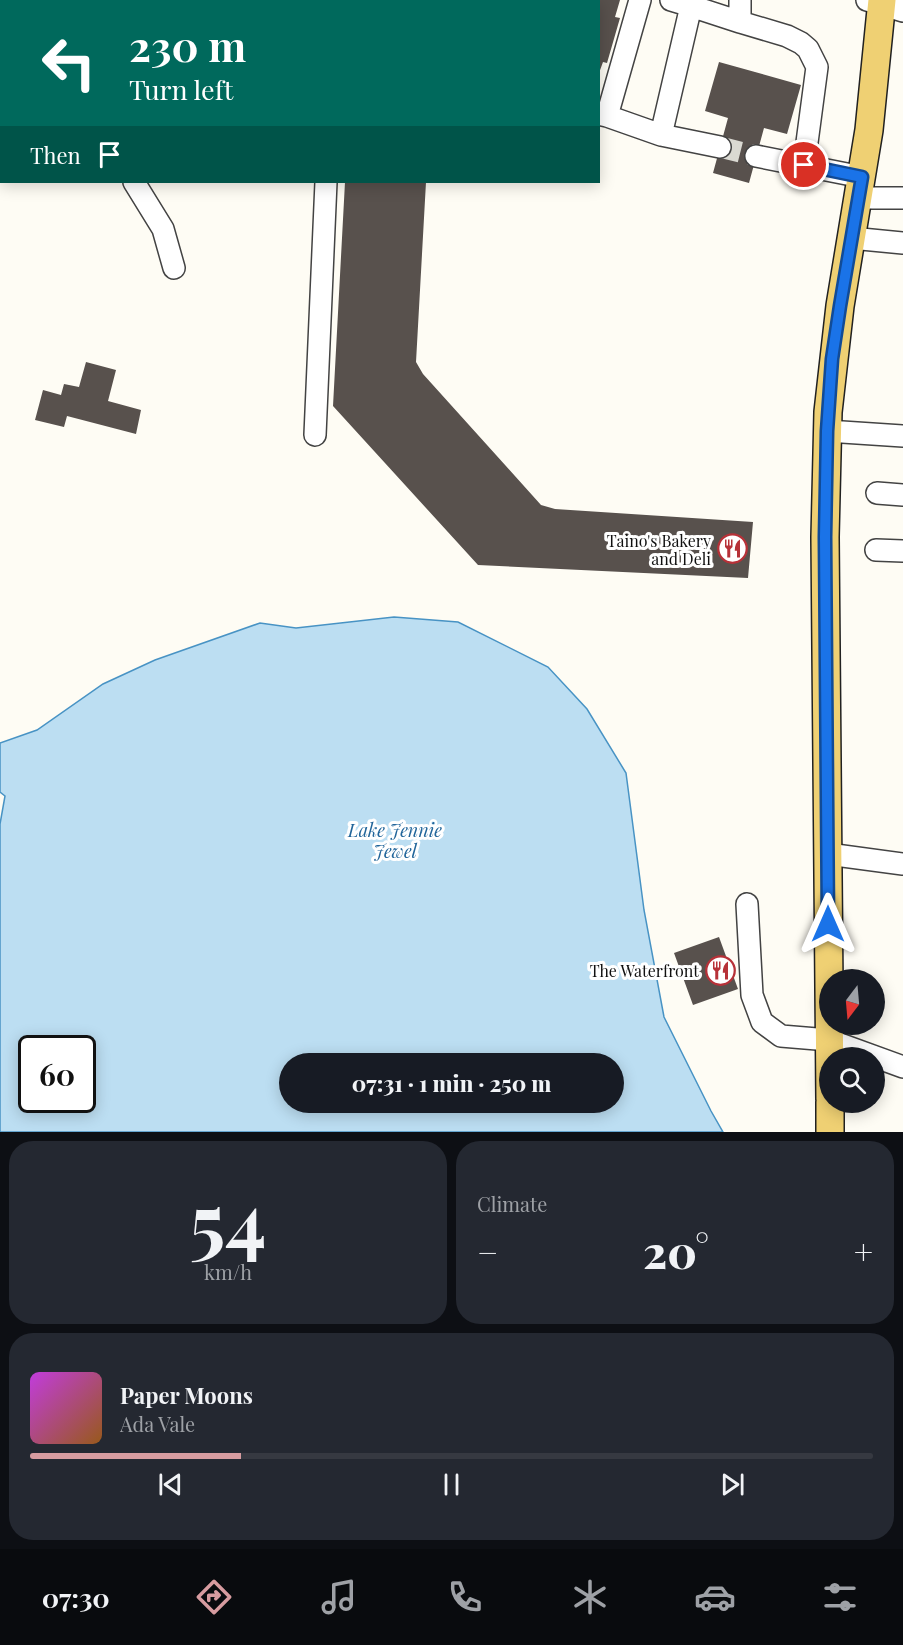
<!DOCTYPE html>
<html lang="en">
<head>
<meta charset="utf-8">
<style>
	body { margin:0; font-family:"Playfair Display",serif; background:#242831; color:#f1f3f6; height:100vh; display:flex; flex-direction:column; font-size:22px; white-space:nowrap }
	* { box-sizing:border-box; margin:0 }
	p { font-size:20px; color:#9ea1a6 }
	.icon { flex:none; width:33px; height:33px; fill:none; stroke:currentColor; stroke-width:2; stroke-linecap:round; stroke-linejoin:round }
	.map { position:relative; height:1132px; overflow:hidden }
	.drawer { display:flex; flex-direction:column; gap:9px; padding:9px; background:#0d0f14; flex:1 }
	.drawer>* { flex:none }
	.top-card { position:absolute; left:0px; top:0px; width:600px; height:183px; box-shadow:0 3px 15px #0003; background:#00695c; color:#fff; overflow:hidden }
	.needle { width:39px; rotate:196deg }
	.controls { position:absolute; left:819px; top:969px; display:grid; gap:12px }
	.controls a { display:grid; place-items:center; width:66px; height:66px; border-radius:50%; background:#171b24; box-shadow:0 3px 15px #0003; font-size:30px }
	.speed { position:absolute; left:18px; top:1035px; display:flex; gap:12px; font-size:30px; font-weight:700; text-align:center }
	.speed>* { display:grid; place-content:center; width:78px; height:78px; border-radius:50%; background:#171b24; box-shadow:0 3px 15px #0003; line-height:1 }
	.speed .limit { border:3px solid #111; border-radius:9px; background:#fff; color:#111 }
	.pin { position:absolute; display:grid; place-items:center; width:51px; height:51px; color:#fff; margin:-26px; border:3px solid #fff; border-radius:50%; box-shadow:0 2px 6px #0007 }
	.me { position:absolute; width:66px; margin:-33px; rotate:0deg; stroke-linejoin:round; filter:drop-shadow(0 0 4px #0008) }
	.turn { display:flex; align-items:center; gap:21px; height:126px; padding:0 30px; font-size:27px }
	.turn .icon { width:78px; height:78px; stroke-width:2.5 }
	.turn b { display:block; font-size:42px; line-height:51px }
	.then { display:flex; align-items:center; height:57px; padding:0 30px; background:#0003; gap:12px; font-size:22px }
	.big { font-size:45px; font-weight:800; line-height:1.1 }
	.drawer .widget { flex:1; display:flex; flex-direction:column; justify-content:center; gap:9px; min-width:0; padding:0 21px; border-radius:24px; background:#242831 }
	.drawer .dial { align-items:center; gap:0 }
	.dial b { font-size:78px; line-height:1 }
	.song { display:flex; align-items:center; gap:18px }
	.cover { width:72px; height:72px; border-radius:9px; background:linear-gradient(135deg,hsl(290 70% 55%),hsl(30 70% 35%)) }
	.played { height:6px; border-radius:3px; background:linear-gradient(90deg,#d79ca0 25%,#363941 25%) }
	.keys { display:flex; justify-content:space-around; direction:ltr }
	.heat { display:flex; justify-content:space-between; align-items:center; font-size:33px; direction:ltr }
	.drawer .tiles { flex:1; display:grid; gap:9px; grid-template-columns:1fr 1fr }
	.widget:last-child { grid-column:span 2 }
	.trip { position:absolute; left:279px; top:1053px; width:345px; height:60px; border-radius:30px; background:#171b24; box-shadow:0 3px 15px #0003; font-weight:800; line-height:60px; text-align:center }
	.dock { display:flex; height:96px; justify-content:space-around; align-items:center; background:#090b0e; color:#9ea1a6 }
	.dock .icon { width:42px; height:42px }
	.dock .active { color:#d79ca0 }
	.dock b { font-size:27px; color:#f1f3f6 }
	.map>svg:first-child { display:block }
	.water { fill:#bcdef2; stroke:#4893c4; stroke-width:1.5; fill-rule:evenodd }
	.building { fill:#58514d }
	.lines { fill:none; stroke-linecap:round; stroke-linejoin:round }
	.minor-tunnel { stroke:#dad9d2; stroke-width:21; stroke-dasharray:21 10; stroke-linecap:butt }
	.minor-casing { stroke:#434343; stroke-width:24 }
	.major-casing { stroke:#212121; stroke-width:30 }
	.minor { stroke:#fff; stroke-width:21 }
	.major { stroke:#efd073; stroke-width:27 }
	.route-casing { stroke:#114b97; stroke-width:15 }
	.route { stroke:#1a73e8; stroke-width:10 }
	.labels { text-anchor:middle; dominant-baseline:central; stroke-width:6; stroke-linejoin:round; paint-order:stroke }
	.poi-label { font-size:16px; fill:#101010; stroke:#fff; text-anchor:end }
	.water-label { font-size:18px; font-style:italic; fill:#21659a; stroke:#fff }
</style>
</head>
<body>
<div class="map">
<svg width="903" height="1132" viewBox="0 0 903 1132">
	<rect width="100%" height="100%" fill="#fefcf4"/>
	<path class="water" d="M394 617 458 622 548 667 587 709 626 773 644 910 664 1017 711 1111 723 1132H0V824L5 796 0 792V743L37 730 103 684 155 660 260 623 296 628ZM32 1048H82V1100H32ZM290 1064H614V1102H290Z"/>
	<path class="building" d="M598 0H620L615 17 620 18 607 63 603 62 599 73Z
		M719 62 801 85 787 134 764 128 749 183 713 173 728 118 705 111Z
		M345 182H426L416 362 423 374 541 505 555 509 753 522 748 578 478 565 333 406Z
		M86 362 116 370 108 401 141 410 136 434 67 416 64 427 35 420 43 390 61 395 64 384 79 387Z
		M719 937 738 989 693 1005 674 953Z"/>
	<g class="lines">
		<path class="minor-tunnel" d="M720 147 756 156"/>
		<defs>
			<path id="minor" d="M49 0 51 2
				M671 0 691 6
				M867 0 903 11
				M473 2V0
				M740 22 787 36 801 43 808 49 817 67 804 165
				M598 114 607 116 640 0
				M607 116 661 135
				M720 147 661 135 691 6 740 22V0
				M756 156 862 177
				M134 182 163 229 174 268
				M858 198H903
				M851 238 903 243
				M827 431 903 436
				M315 435 326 182
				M877 493 903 495
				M876 550 903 551
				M828 854 903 864
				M747 904 752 995 762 1022 781 1036 829 1040 903 1067"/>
			<path id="major" d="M830 1099 825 537 828 412 840 306 869 130 882 0
				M830 1102V1132"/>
		</defs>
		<use href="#minor" class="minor-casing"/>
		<use href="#major" class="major-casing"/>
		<use href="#minor" class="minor"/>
		<use href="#major" class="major"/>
	</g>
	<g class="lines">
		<defs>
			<path id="route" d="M804 165 862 177 840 306 832 359 827 431 825 537 828 924"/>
		</defs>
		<use href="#route" class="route-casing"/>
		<use href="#route" class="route"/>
	</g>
	<defs>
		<symbol id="restaurant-ring" viewBox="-11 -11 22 22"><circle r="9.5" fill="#fff" stroke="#b73138" stroke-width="1.5"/><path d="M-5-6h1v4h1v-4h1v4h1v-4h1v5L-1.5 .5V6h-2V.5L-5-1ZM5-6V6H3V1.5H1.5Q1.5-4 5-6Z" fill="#b73138"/></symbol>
	</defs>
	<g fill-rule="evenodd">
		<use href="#restaurant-ring" x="716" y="532" width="33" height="33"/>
		<use href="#restaurant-ring" x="704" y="954" width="33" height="33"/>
	</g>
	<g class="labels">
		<g class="poi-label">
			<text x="711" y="540">Taino's Bakery<tspan x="711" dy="18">and Deli</tspan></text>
			<text x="699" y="970">The Waterfront</text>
		</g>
		<g class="water-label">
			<text x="395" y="830">Lake Jennie<tspan x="395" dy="21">Jewel</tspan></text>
		</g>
	</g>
</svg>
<div class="controls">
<a><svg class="needle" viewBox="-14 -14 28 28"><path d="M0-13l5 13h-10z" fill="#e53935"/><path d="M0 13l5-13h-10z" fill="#9ea1a6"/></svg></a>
<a><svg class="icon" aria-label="search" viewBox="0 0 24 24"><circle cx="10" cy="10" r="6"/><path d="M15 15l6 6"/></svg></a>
</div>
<div class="speed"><div class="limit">60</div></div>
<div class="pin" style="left:804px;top:165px;background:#d93025"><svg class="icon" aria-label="arrive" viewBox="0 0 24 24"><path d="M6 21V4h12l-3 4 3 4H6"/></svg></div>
<svg class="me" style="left:828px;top:924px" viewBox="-20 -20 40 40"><path d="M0-17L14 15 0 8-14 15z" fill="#1a73e8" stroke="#fff" stroke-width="4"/></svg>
<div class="trip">07:31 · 1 min · 250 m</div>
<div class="top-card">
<div class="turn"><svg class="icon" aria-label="left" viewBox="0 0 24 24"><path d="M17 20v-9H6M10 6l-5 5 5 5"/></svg><div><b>230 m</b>Turn left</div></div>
<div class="then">Then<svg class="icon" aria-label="arrive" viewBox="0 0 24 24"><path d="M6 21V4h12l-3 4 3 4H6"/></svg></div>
</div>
</div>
<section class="drawer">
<div class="tiles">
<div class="widget dial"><b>54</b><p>km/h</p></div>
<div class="widget"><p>Climate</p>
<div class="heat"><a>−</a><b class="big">20°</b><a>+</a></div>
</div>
<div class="widget">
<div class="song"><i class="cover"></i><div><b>Paper Moons</b><p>Ada Vale</p></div></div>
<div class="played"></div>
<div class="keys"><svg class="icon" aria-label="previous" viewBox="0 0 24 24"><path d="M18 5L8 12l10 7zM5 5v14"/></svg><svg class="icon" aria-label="pause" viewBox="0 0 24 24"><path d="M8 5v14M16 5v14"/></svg><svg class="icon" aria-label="next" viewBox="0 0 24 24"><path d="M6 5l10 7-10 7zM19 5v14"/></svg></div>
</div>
</div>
</section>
<nav class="dock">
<b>07:30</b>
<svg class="icon active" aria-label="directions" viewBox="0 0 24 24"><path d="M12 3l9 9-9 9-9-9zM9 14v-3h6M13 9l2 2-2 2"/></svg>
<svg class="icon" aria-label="music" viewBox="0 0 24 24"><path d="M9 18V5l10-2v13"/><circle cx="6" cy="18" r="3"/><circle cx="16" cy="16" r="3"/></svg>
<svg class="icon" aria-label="phone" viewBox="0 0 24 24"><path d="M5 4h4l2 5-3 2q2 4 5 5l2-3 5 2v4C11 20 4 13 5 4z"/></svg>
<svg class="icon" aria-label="climate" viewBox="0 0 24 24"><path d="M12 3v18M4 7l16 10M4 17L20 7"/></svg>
<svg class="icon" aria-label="car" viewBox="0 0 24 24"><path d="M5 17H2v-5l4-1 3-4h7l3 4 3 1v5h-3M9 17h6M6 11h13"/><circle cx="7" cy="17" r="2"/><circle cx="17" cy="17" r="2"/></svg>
<svg class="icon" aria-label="filters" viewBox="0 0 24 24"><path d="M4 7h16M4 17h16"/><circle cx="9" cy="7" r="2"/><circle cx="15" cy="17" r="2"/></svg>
</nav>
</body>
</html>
